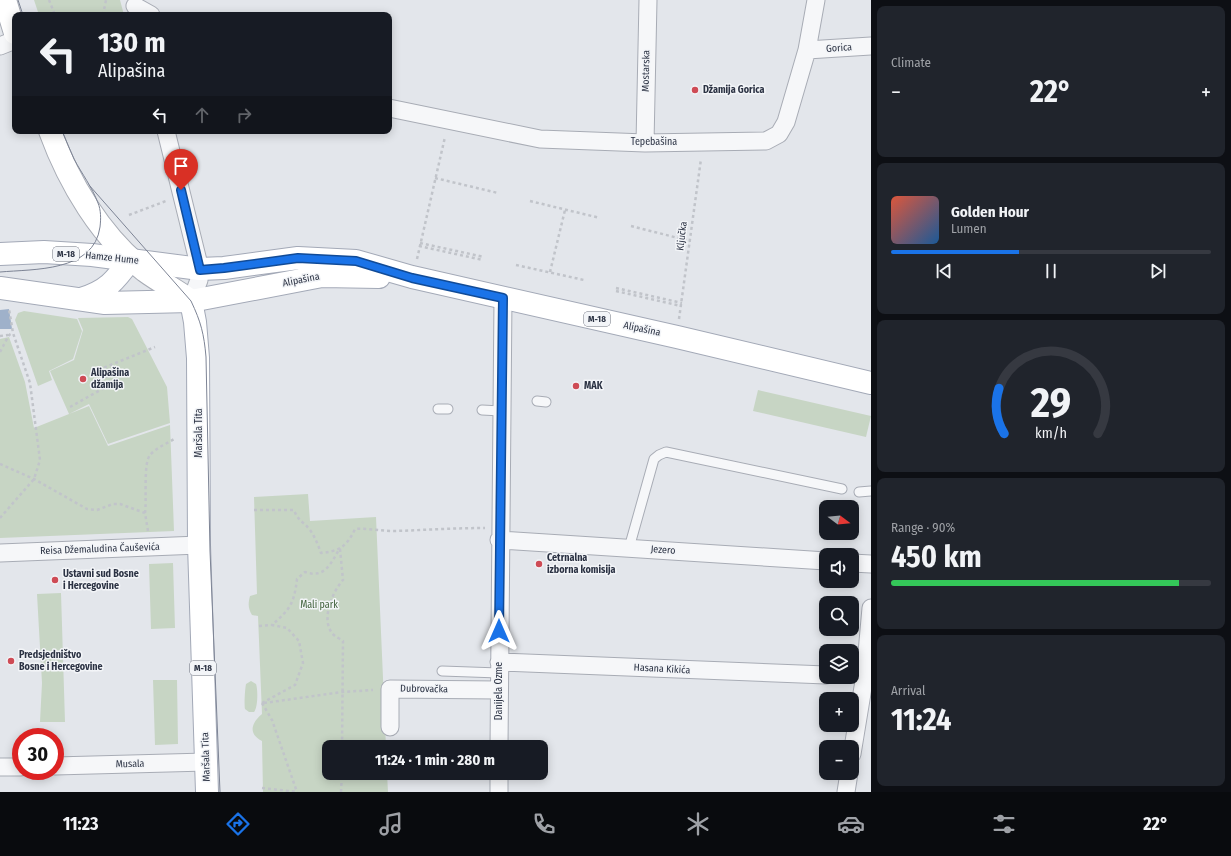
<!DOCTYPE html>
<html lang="en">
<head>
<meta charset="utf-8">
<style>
	body { margin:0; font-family:"Fira Sans Condensed",sans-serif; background:#20242c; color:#f1f3f6; height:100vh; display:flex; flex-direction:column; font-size:15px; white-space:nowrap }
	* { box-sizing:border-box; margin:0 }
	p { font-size:13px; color:#9ea1a6 }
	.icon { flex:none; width:22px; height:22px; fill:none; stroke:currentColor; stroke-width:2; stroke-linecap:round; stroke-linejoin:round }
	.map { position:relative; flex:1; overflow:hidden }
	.sheet { display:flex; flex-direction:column; gap:6px; padding:6px; background:#0d0f14; width:360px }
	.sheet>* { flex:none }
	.hud { position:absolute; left:12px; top:12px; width:380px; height:122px; border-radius:8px; box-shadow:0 2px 10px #0003; background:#171b24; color:#f1f3f6; overflow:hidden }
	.needle { width:26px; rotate:106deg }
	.fabs { position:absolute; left:819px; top:500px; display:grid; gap:8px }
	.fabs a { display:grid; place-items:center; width:40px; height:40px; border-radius:8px; background:#171b24; box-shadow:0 2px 10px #0003; font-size:20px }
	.speed { position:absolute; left:12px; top:728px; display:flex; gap:8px; font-size:20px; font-weight:700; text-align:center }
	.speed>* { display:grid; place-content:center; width:52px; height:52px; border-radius:50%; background:#171b24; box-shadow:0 2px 10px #0003; line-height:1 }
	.speed .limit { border:6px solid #d22; background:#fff; color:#111 }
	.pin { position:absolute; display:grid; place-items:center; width:34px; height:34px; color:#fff; margin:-41px -17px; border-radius:50% 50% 50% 0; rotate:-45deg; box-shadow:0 0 4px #0007 }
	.pin .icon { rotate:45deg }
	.me { position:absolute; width:44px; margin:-22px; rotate:0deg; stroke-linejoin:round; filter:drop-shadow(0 0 3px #0008) }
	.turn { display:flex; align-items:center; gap:14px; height:84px; padding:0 20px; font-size:18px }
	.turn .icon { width:52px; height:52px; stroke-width:2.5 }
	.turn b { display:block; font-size:28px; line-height:34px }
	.lanes { display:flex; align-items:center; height:38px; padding:0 20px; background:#0003; justify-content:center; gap:20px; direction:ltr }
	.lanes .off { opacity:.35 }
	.big { font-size:30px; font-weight:700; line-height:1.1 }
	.sheet .card { flex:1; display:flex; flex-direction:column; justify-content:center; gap:6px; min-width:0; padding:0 14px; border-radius:8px; background:#20242c }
	.sheet .dial { align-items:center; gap:0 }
	.dial svg { height:104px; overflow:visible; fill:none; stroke:#363941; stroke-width:7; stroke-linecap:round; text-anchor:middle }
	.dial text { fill:#f1f3f6; stroke:none }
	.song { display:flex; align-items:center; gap:12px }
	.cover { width:48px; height:48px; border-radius:6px; background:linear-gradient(135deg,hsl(10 70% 55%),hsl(210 70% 35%)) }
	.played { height:4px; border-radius:2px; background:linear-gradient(90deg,#1a73e8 40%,#363941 40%) }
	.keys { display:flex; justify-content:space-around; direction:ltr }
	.heat { display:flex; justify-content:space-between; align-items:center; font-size:22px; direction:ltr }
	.charge { height:6px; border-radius:3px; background:linear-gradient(90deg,#34c759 90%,#363941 0) }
	.trip { position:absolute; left:322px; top:740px; width:226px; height:40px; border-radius:8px; background:#171b24; box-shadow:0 2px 10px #0003; font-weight:700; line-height:40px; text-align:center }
	.tabs { display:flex; height:64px; justify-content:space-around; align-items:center; background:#090b0e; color:#9ea1a6 }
	.tabs .icon { width:28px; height:28px }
	.tabs .current { color:#1a73e8 }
	.tabs b { font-size:18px; color:#f1f3f6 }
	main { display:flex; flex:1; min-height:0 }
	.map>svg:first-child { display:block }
	.green { fill:#c7d5c4 }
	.water { fill:#9fb1ca }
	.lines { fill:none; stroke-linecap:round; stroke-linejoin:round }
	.lane-casing { stroke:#a8acb5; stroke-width:11 }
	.street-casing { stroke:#a8acb5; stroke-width:19 }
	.secondary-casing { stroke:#a8acb5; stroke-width:24 }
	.primary-casing { stroke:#a3a9b7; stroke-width:24 }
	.path { stroke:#c1c4ca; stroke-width:2.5; stroke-dasharray:3 3; stroke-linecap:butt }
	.lane { stroke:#f6f7f9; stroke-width:9 }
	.street { stroke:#f6f7f9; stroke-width:17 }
	.secondary { stroke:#fff; stroke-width:22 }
	.primary { stroke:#fff; stroke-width:22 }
	.tram { stroke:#7d8495; stroke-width:1 }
	.route-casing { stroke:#114b97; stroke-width:10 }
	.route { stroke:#1a73e8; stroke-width:7 }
	.poi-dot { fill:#ce4b55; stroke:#f3f5f8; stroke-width:1.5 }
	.labels { text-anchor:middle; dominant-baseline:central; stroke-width:3; stroke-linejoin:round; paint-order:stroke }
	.shield { fill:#f3f5f8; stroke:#676c79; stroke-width:1 }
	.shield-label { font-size:9px; font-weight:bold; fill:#2b3243 }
	.street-label { font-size:10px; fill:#2b3243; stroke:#f3f5f8 }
	.poi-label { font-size:10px; font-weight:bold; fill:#2b3243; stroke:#f3f5f8; text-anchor:start }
	.park-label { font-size:10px; fill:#3d5f38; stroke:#f3f5f8 }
</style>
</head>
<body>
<main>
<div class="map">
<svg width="871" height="792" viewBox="0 0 871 792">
	<rect width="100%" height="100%" fill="#e3e6eb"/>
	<path class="green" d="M34 0H120L124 15H39Z
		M24 311 77 319 82 331 73 359 49 371 52 380 38 386 15 320 18 313Z
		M128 317 132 319 167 387 170 423 108 444 89 404 69 414 50 371 74 360 83 330 78 318Z
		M9 337 25 382 34 428 89 406 108 446 170 425 174 531 0 538V339Z
		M758 390 871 416 866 437 753 411Z
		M308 494 310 521 376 517 386 747H329V773H387L388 792H263L262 741C248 734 251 723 262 714L258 616 252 615C248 608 248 604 250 596L257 594 254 497Z
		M173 563 175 628 151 629 149 564Z
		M61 593 65 722H40L42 683 37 594Z
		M153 680H177L178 744 155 745Z
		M251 681 256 684C258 689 258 708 254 712H249L245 709C244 704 245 689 246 684Z"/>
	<path class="water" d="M9 309 12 329H0V310Z"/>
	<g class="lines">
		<defs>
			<path id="lane" d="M537 401 546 402
				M438 409H448
				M482 410 501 411
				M859 492 871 491
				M629 548 654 459 659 455 666 452 842 489
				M442 671 499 673"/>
			<path id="street" d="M135 6 151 15
				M0 46 15 40
				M807 50 871 46
				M389 108 540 139 645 143 766 141 779 134 786 122 807 50 816 0
				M166 131 200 269 199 280 191 301
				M645 143 648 0
				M499 540 826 561
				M0 553 199 545
				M852 563 871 564
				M499 662 826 675
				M390 727V689L498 690
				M499 747 503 298
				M852 754 865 675 871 608
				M55 766 206 762
				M0 767H21
				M499 773V792
				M846 792 849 773"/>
			<path id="secondary" d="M5 0 15 33
				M50 131C69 183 101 237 145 271 160 282 176 290 191 301"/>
			<path id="primary" d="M0 254 44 252 92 255 200 269 224 268 298 258 356 261 412 277 677 337 871 383
				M0 288 105 303 191 301 322 276 379 277
				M81 299C107 291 115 281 131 259
				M191 301 195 322 198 358 199 545 207 792"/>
		</defs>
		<use href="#lane" class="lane-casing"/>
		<use href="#street" class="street-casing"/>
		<use href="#secondary" class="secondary-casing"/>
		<use href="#primary" class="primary-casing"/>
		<path class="path" d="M49 0 55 15
			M103 15 106 0
			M435 178 498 193
			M530 201 600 218
			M129 215 166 201
			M631 226 690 241
			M420 243 484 257
			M419 246 483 260
			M417 259 445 137
			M516 265 584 280
			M550 272 565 210
			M616 288 682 303
			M616 291 681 306
			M679 319 701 159
			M0 336 8 335
			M0 352 9 335 13 333
			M70 407 111 384 103 368 155 347
			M0 464 34 479 87 509 97 510 113 504H120L145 513 148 531
			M254 510H294C298 521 303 521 310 530 315 537 318 545 321 553 340 551 347 546 355 529 368 528 381 531 395 531 425 530 455 528 485 528
			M145 513C147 499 143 464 150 455 156 448 166 444 174 439
			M0 518 34 479 40 460 30 383 13 333 9 309
			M340 549 343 580C332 592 319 623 335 636 337 638 341 639 343 641L342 747
			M259 626 272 625
			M262 703 295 685 303 663 299 641 287 628 272 625C290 609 294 604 297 579L305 572C325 579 331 563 340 548
			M262 703 272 720 297 792
			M264 703 342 692 373 690
			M262 788 298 792
			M341 792 342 773"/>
		<use href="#lane" class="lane"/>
		<use href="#street" class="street"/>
		<use href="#secondary" class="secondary"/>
		<use href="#primary" class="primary"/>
		<path class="tram" d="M18 0 23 15
			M89 185 191 301C201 322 204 334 206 357L210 551 220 792
			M0 272C34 269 94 272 100 227 101 219 101 210 98 203 92 187 82 174 74 159 70 150 66 140 62 131"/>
	</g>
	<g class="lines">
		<defs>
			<path id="route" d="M181 190 200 270 224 268 298 258 356 261 412 278 503 298 499 631"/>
		</defs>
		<use href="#route" class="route-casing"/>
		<use href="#route" class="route"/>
	</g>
	<g class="poi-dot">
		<circle cx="695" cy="90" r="4"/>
		<circle cx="83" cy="379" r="4"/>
		<circle cx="576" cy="386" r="4"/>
		<circle cx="539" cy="564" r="4"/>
		<circle cx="55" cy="580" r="4"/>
		<circle cx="11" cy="661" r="4"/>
	</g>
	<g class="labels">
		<g class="shield">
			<rect x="53" y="247" width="26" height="14" rx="3"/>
			<rect x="584" y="312" width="26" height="14" rx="3"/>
			<rect x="190" y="661" width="26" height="14" rx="3"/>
		</g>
		<g class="shield-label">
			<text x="66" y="254">M-18</text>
			<text x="597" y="319">M-18</text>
			<text x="203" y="668">M-18</text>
		</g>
		<g class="street-label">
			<text transform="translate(839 48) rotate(-4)">Gorica</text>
			<text transform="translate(646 71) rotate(-89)">Mostarska</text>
			<text x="654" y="142">Tepebašina</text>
			<text transform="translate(682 236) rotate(-83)">Ključka</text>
			<text transform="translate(112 258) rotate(6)">Hamze Hume</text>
			<text transform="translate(301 280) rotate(-11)">Alipašina</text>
			<text transform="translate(642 329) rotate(12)">Alipašina</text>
			<text transform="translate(199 433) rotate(-90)">Maršala Tita</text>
			<text transform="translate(100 549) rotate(-2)">Reisa Džemaludina Čauševića</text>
			<text transform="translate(663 550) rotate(4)">Jezero</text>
			<text transform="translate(662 669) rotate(3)">Hasana Kikića</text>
			<text transform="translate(424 689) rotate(1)">Dubrovačka</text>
			<text transform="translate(499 691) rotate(-90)">Danijela Ozme</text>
			<text transform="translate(206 757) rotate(-92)">Maršala Tita</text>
			<text transform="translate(130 764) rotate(-1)">Musala</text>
		</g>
		<g class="poi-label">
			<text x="703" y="90">Džamija Gorica</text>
			<text x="91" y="373">Alipašina<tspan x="91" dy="12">džamija</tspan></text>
			<text x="584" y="386">MAK</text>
			<text x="547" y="558">Cetrnalna<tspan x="547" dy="12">izborna komisija</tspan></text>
			<text x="63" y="574">Ustavni sud Bosne<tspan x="63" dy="12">i Hercegovine</tspan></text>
			<text x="19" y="655">Predsjedništvo<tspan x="19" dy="12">Bosne i Hercegovine</tspan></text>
		</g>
		<g class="park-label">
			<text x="319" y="605">Mali park</text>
		</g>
	</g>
</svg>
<div class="fabs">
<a><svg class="needle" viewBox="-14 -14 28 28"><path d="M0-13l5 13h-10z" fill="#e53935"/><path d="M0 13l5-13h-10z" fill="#9ea1a6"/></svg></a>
<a><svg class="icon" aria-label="sound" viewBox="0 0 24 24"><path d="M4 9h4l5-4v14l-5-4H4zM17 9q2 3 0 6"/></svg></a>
<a><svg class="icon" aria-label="search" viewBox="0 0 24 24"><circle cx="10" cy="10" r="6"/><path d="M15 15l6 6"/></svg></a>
<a><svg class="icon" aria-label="layers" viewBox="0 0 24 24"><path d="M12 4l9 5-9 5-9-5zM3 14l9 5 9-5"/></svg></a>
<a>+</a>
<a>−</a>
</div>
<div class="speed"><div class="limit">30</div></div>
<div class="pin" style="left:181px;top:190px;background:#d93025"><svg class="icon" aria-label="arrive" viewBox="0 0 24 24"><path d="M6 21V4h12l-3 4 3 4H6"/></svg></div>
<svg class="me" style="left:499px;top:631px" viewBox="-20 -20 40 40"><path d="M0-17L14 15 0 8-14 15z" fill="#1a73e8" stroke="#fff" stroke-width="4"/></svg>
<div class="trip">11:24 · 1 min · 280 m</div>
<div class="hud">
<div class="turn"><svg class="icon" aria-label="left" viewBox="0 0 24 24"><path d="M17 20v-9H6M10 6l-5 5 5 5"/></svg><div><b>130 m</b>Alipašina</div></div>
<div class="lanes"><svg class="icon" aria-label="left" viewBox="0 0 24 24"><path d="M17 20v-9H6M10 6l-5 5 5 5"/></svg><svg class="icon off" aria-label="ahead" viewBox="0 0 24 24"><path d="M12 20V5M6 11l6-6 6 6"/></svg><svg class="icon off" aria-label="right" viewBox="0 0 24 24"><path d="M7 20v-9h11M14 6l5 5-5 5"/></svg></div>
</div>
</div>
<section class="sheet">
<div class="card"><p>Climate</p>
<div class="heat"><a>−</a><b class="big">22°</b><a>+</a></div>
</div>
<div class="card">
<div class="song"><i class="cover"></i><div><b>Golden Hour</b><p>Lumen</p></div></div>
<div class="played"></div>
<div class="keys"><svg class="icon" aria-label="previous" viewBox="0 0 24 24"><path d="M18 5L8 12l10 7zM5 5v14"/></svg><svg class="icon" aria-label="pause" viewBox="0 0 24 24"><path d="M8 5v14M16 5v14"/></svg><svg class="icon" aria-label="next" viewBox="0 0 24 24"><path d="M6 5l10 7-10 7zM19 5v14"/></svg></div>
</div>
<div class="card dial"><svg viewBox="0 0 100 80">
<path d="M14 69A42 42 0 1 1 86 69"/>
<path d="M14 69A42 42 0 0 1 10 34" stroke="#1a73e8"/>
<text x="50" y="56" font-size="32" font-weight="700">29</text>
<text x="50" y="72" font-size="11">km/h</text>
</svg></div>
<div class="card"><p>Range · 90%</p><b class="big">450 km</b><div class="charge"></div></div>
<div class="card"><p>Arrival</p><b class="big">11:24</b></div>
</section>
</main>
<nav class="tabs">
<b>11:23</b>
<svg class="icon current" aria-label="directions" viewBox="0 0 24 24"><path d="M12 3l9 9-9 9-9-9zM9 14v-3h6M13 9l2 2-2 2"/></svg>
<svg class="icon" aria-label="music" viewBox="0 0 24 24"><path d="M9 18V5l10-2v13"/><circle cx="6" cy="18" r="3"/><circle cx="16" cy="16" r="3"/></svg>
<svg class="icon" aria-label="phone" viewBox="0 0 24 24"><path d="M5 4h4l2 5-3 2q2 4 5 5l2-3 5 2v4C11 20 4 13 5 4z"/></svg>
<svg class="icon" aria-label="climate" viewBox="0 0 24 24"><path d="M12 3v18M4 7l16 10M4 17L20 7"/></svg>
<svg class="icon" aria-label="car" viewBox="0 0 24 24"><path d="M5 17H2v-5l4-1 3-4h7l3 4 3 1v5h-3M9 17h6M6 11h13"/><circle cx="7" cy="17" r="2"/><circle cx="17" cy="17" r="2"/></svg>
<svg class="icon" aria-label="filters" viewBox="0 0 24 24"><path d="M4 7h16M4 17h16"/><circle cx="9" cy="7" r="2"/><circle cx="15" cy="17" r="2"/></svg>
<b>22°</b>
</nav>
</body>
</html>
